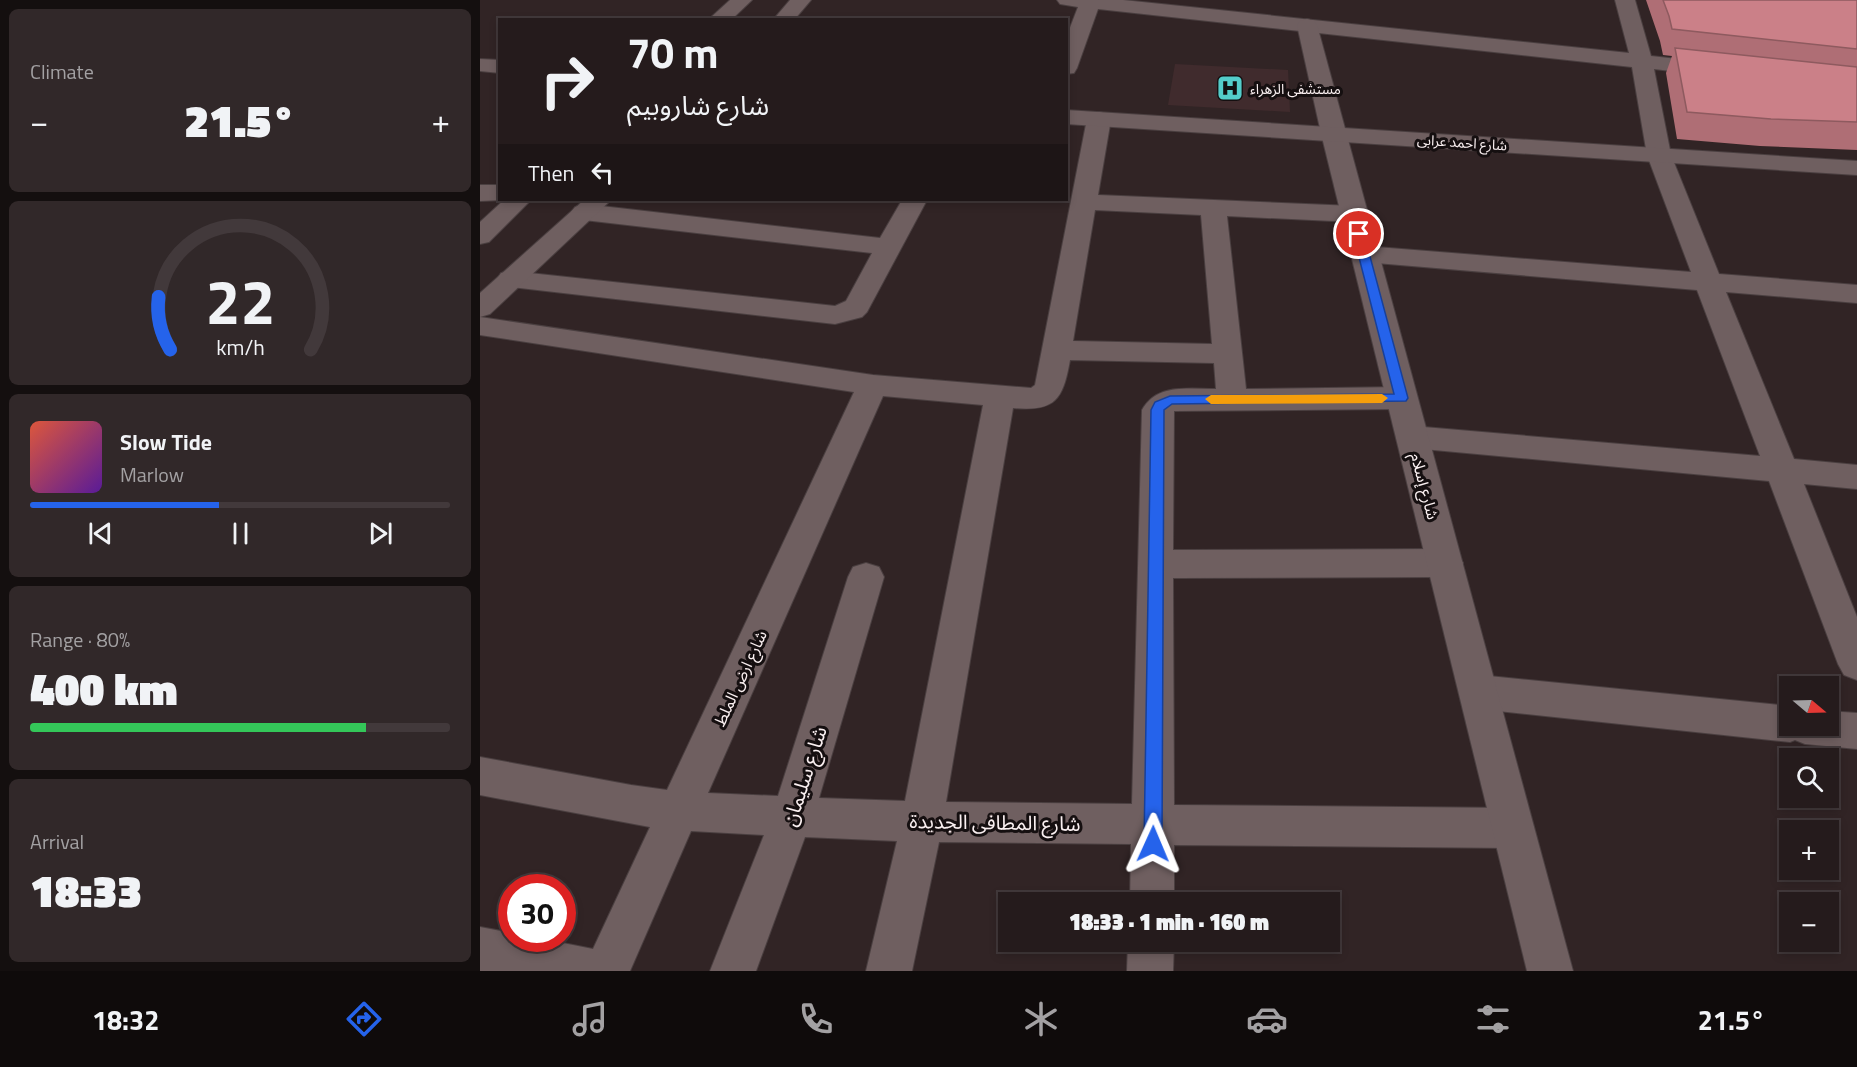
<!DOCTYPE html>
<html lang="en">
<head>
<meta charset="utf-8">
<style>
	body { margin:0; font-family:"Titillium Web","Noto Sans Arabic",sans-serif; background:#312829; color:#f1f3f6; height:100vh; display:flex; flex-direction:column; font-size:22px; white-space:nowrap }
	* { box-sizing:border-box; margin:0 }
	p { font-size:20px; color:#a3a1a3 }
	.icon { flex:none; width:33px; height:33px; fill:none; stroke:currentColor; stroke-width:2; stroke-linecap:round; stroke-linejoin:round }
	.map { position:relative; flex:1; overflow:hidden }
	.drawer { display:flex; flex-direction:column; gap:9px; padding:9px; background:#140f0f; width:480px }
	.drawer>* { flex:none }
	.banner { position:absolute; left:18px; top:18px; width:570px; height:183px; border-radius:0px; box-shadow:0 3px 9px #0003,0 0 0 2px #42393b; background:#251b1c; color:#f1f3f6; overflow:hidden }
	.needle { width:39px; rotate:109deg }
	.fabs { position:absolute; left:1299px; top:676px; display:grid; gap:12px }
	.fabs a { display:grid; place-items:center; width:60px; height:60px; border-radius:0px; background:#251b1c; box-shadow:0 3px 9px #0003,0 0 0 2px #42393b; font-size:30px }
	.speed { position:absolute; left:18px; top:874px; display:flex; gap:12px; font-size:30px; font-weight:700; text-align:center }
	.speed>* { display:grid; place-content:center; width:78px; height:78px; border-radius:50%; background:#251b1c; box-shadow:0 3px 9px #0003,0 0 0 2px #42393b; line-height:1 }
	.speed .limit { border:9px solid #d22; background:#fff; color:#111 }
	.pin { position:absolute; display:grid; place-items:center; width:51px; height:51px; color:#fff; margin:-26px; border:3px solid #fff; border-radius:50%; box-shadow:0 2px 6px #0007 }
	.me { position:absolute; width:66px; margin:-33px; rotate:1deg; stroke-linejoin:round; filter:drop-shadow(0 0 4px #0008) }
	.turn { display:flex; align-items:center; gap:21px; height:126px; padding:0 30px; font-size:27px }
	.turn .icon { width:78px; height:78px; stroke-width:2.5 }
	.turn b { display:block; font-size:42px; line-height:51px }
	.then { display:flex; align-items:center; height:57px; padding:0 30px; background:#0003; gap:12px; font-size:22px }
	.big { font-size:45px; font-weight:800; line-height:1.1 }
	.drawer .tile { flex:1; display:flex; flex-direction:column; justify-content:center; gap:9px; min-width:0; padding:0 21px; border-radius:9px; background:#312829 }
	.drawer .dial { align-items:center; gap:0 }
	.dial svg { height:156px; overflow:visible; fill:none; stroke:#42393b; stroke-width:7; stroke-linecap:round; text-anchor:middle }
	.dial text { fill:#f1f3f6; stroke:none }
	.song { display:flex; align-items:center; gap:18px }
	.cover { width:72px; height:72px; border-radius:9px; background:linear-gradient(135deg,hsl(10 70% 55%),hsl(270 70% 35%)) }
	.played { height:6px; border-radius:3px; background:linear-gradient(90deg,#2563eb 45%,#42393b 45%) }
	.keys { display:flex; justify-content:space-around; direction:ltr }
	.heat { display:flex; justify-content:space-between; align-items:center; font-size:33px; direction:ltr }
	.charge { height:9px; border-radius:4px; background:linear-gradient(90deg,#34c759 80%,#42393b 0) }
	.trip { position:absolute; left:518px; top:892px; width:342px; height:60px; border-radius:0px; background:#251b1c; box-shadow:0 3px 9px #0003,0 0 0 2px #42393b; font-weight:800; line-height:60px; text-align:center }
	.dock { display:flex; height:96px; justify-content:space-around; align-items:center; background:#0f0b0b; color:#a3a1a3 }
	.dock .icon { width:42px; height:42px }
	.dock .current { color:#2563eb }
	.dock b { font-size:27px; color:#f1f3f6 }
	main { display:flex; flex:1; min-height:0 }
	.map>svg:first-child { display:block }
	.built { fill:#402b2d }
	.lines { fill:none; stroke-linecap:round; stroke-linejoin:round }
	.minor-casing { stroke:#4a3f40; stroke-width:2 }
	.tertiary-casing { stroke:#4a3f40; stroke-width:2 }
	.secondary-casing { stroke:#4a3f40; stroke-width:2 }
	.minor { fill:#6f5f60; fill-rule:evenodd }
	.tertiary { fill:#6f5f60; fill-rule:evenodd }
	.secondary { fill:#6f5f60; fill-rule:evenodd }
	.wall { fill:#af6e75 }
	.building { fill:#cb8088; stroke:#8e5a5f; stroke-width:1.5 }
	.route { fill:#2563eb; stroke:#184099; stroke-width:1.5 }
	.slow { fill:#f59e0b }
	.labels { text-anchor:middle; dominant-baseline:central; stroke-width:6; stroke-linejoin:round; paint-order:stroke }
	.far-poi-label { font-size:14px; fill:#faf0f1; stroke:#150f10; text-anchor:start }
	.far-street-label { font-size:14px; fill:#faf0f1; stroke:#150f10 }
	.street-label { font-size:16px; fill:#faf0f1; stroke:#150f10 }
	.near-street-label { font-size:20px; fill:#faf0f1; stroke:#150f10 }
</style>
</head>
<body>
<main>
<section class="drawer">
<div class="tile"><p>Climate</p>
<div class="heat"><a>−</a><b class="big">21.5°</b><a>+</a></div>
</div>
<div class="tile dial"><svg viewBox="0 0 100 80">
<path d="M14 69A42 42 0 1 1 86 69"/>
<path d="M14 69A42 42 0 0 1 8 42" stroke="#2563eb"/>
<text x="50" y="56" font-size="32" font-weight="700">22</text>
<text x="50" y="72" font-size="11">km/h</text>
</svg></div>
<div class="tile">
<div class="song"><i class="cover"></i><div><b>Slow Tide</b><p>Marlow</p></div></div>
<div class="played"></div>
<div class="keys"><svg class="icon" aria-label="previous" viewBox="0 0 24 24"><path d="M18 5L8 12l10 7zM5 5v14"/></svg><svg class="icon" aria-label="pause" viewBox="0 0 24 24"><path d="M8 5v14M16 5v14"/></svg><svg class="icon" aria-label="next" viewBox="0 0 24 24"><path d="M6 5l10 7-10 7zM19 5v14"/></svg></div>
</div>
<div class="tile"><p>Range · 80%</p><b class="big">400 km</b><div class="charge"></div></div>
<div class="tile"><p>Arrival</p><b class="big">18:33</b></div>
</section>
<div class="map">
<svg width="1377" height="971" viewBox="0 0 1377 971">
	<rect width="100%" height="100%" fill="#312425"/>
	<path class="built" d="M695 64 808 70 810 112 688 105Z"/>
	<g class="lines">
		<defs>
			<path id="minor" d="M577 0H643L1149 53 1135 0H1155L1171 56 1243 64 1246 69 1243 74 1235 76 1174 69 1191 155 1239 274 1377 285V303L1246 292 1314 459 1377 465V489L1324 484 1377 617V680L1364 675 1358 664 1289 481 932 448 921 445 916 437 921 429 932 426 1280 456 1217 290 884 262 875 260 871 254 875 248 884 246 1211 272 1167 155 1152 67 618 9 597 68 594 73 586 74V38L598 7 580 4Z
				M619 112 627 114 631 119 618 195 874 206 883 209 887 214 883 219 874 222 747 216 766 389 922 387 933 391 937 398 933 405 922 409 694 411 693 550 965 549 977 553 983 563 977 573 965 577 693 578 694 805 1033 808 1048 814 1054 828 1048 842 1033 848 694 845V903H650L651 844 459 842 432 971H386L417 841 325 837 276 971H230L284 835 211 831 150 971H0V927L32 933V939H63L113 949 170 827 0 795V757L151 785 187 790 374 392 0 335V317L393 375 551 388 555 385 607 119 611 114ZM615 210 721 215 732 344 593 341ZM590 360 734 363 736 389C708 389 677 383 662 410L652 804 466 802 533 408C576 412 583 399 590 360ZM403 396 503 405 425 801 339 798 404 577 399 567 386 563 373 567 368 577 298 796 228 793Z
				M0 185H20V200H24L0 201Z
				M422 200H447L387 312 382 317 355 324 31 287 21 285 17 279 21 273 31 271 355 306 366 301 392 253 104 220 95 217 91 212 95 207 104 204 400 238Z
				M999 675 1310 706V726H1348V711L1377 713V749L1325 744 1315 740 1310 742 999 709 985 704 980 692 985 680Z
				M648 942H694L693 971H647Z"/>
			<path id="tertiary" d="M827 19 834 21 837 25 1093 971H1047L841 133 817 25 820 21Z"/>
			<path id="secondary" d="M250 0H272L251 20H228Z
				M310 0H331L314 20H293Z
				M0 59 20 60V73L0 71Z
				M586 110 1377 161V175L586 124Z
				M24 200H51L9 242 0 244V222Z
				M104 200H131L10 314 0 317V293Z"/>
		</defs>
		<use href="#minor" class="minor-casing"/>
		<use href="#tertiary" class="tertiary-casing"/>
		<use href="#secondary" class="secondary-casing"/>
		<use href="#minor" class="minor"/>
		<use href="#tertiary" class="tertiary"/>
		<use href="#secondary" class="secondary"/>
	</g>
	<path class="wall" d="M1166 0H1377V150L1280 146 1197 139 1186 73 1192 56 1183 55 1180 41Z"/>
	<path class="building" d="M1183 0H1377V49L1192 29 1189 16Z
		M1195 48 1377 67V122L1291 119 1207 112Z"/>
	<path class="route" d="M879 231 884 234 928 398 926 401 692 404 684 410 682 844 679 850 673 852 667 850 664 844 671 410 675 402 690 396 914 394 873 234Z"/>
	<path class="slow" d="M902 394 908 398 902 403 731 404 725 399 731 395Z"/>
	<defs>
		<symbol id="hospital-square" viewBox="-11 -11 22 22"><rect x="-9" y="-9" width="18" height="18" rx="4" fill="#53cdca" stroke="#150f10"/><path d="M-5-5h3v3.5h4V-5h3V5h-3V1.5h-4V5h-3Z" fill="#111"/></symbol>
	</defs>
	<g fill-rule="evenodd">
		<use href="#hospital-square" x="735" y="73" width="30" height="30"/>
	</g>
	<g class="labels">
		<g class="far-poi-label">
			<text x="770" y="88">مستشفى الزهراء</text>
		</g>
		<g class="far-street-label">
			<text transform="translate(982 142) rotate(4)">شارع احمد عرابى</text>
		</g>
		<g class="street-label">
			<text transform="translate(945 486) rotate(75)">شارع إسلام</text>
			<text transform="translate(260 678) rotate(-65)">شارع ارض الملط</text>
		</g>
		<g class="near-street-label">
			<text transform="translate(324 776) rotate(-72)">شارع سليمان</text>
			<text transform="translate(515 822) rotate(1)">شارع المطافى الجديدة</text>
		</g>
	</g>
</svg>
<div class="fabs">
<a><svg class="needle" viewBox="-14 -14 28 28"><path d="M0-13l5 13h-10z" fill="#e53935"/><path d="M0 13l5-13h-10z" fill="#a3a1a3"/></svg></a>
<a><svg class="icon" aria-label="search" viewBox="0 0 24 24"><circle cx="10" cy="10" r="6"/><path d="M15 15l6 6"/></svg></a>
<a>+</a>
<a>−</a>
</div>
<div class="speed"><div class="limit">30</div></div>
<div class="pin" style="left:879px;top:234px;background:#d93025"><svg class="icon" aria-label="arrive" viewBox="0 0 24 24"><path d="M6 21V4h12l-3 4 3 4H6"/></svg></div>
<svg class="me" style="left:673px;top:844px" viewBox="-20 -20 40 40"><path d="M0-17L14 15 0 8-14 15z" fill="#2563eb" stroke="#fff" stroke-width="4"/></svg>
<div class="trip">18:33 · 1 min · 160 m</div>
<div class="banner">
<div class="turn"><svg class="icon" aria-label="right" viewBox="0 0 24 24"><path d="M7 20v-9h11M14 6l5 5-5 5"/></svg><div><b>70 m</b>شارع شاروبيم</div></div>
<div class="then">Then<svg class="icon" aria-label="left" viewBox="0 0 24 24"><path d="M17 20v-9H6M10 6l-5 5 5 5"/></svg></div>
</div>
</div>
</main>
<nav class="dock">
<b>18:32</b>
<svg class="icon current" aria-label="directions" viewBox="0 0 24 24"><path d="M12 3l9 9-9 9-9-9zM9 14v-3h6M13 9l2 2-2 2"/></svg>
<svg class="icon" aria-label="music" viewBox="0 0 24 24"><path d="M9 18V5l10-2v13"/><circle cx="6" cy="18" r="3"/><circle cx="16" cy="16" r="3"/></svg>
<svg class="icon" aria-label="phone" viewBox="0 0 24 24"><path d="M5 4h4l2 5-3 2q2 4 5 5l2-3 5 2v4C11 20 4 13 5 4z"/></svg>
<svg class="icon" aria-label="climate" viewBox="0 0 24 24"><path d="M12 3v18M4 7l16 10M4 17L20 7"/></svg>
<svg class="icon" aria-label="car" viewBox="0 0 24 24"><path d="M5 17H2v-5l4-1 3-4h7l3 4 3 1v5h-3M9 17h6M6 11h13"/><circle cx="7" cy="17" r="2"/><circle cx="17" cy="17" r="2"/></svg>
<svg class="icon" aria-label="filters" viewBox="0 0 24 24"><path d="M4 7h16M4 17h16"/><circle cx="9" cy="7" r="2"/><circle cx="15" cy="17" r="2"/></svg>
<b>21.5°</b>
</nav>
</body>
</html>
